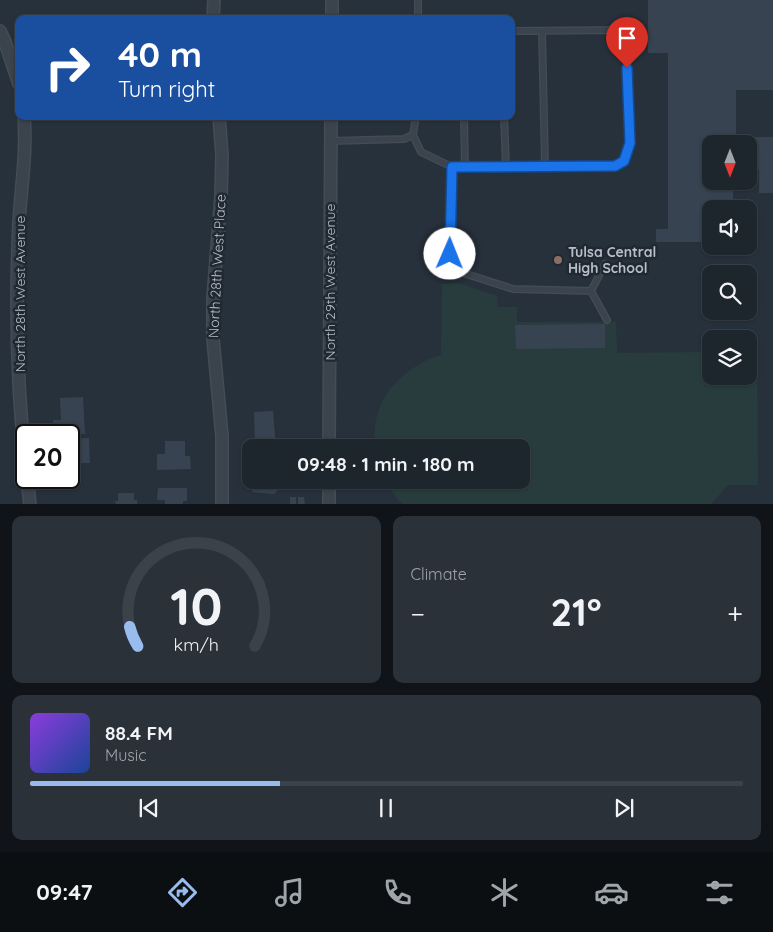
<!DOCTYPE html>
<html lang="en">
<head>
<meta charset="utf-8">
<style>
	body { margin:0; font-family:Quicksand,sans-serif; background:#2a3139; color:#f1f3f6; height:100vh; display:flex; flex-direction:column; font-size:19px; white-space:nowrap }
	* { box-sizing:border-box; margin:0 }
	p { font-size:16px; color:#a0a5aa }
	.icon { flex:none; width:28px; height:28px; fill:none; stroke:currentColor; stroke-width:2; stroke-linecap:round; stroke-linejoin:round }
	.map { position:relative; height:504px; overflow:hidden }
	.sheet { display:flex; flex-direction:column; gap:12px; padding:12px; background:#101419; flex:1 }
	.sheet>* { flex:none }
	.hud { position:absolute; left:15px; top:15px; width:500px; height:105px; border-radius:10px; box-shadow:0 1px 4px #0004,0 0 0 1px #3b4249; background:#1a4fa0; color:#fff; overflow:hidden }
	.needle { width:32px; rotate:180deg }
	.buttons { position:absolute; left:702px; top:135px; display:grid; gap:10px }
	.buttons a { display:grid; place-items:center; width:55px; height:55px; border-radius:10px; background:#1d252d; box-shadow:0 1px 4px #0004,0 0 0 1px #3b4249; font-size:25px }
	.speed { position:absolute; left:15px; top:424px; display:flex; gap:10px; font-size:25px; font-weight:700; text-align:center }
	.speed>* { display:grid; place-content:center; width:65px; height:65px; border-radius:50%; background:#1d252d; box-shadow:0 1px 4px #0004,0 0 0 1px #3b4249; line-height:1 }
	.speed .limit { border:2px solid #111; border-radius:8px; background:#fff; color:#111 }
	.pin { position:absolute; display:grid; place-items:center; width:42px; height:42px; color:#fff; margin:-51px -21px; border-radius:50% 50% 50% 0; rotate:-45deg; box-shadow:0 0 5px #0007 }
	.pin .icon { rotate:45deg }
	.me { position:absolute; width:55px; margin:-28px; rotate:1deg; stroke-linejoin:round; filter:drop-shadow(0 0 4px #0008) }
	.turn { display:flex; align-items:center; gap:18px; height:105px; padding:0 20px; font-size:22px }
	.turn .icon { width:65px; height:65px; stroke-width:2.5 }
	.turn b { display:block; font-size:35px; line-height:42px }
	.big { font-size:38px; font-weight:700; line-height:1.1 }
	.sheet .widget { flex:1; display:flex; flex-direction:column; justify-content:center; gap:8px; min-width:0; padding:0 18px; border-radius:10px; background:#2a3139 }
	.sheet .dial { align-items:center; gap:0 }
	.dial svg { height:130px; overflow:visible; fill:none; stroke:#3b4249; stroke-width:7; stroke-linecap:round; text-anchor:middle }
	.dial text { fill:#f1f3f6; stroke:none }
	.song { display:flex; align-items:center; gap:15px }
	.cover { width:60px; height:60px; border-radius:8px; background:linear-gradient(135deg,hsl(270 70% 55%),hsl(220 70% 35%)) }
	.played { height:5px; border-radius:2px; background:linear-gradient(90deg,#97bced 35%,#3b4249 35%) }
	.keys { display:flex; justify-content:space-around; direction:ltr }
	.heat { display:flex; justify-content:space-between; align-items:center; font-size:28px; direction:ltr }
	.sheet .tiles { flex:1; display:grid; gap:12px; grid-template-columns:1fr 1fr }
	.widget:last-child { grid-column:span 2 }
	.trip { position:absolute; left:242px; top:439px; width:288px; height:50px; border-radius:10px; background:#1d252d; box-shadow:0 1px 4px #0004,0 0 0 1px #3b4249; font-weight:700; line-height:50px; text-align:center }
	.dock { display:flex; height:80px; justify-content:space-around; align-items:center; background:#0c0f12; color:#a0a5aa }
	.dock .icon { width:35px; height:35px }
	.dock .on { color:#97bced }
	.dock b { font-size:22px; color:#f1f3f6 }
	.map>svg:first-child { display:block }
	.green { fill:#293c3d }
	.building { fill:#374350 }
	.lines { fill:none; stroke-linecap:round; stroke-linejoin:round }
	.service-casing { stroke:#444c56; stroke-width:8 }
	.minor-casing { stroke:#444c56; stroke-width:14 }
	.service { stroke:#3b434d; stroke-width:5.5 }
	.minor { stroke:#3b434d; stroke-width:11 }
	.route-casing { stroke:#114b97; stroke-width:12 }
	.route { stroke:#1a73e8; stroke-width:9 }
	.education-dot { fill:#8d6e63; stroke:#202832; stroke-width:2 }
	.labels { text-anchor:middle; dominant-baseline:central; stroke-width:5; stroke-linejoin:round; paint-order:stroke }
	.poi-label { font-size:14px; font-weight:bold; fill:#b7bec7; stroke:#202832; text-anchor:start }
	.street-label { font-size:14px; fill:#b7bec7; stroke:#202832 }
</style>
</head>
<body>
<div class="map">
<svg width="773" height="505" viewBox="0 0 773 505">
	<rect width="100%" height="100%" fill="#27313c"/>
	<path class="green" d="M459 283 497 296 498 307H517V322H616L617 353 711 352V376H749V352H757L758 485H728L711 504H403L397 499 385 480H521V448H375C375 441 374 434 375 428 378 392 408 365 441 355L442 284Z"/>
	<path class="building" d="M648 0H773V90H736V137H773V193H759V170H749V144H711V181H727V191H733V209H711V242H656V229H668V53H648Z
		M605 324V348L516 349 515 325Z
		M83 397 85 434 53 435V420H61L60 398Z
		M273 411 276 448H255L254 412Z
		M89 438 90 463H81V478H69V439Z
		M165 441H185V456H190L191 469 157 470V454H165Z
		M252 480H276L277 492H275V494L252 492Z
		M158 488H187V501H183V505H165V500H157Z
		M118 493H134V500H137V505H116L115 501H118Z
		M290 497H296V505H290Z
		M298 497H304L305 505H298Z"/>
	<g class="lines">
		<defs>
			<path id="service" d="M418 19V0
				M542 31 545 166
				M464 116 465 167
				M504 116 506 166
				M413 135 421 152 452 167 615 165 624 161 630 143 626 30 511 31
				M331 141 404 139 413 135 416 116
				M452 167 450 254 460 272 513 289 591 291 605 264
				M591 291 607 320"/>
			<path id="minor" d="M213 19 214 0
				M332 19V0
				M0 31 5 42 19 84
				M24 116C27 152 21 187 19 223 15 306 17 389 26 471
				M219 116 222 156 221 197 213 298V339L222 436V505
				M329 448 331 116
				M27 478 30 505
				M329 505V480"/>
		</defs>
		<use href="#service" class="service-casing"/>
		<use href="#minor" class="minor-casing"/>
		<use href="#service" class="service"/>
		<use href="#minor" class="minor"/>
	</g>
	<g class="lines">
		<defs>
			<path id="route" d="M450 254 452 167 615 166 624 161 630 143 627 68"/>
		</defs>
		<use href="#route" class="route-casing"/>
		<use href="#route" class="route"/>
	</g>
	<circle class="education-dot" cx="558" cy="260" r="5"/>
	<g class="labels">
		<g class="poi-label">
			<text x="568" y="252">Tulsa Central<tspan x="568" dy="16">High School</tspan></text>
		</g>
		<g class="street-label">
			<text transform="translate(217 266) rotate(-87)">North 28th West Place</text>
			<text transform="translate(330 282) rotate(-90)">North 29th West Avenue</text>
			<text transform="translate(20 294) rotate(-90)">North 28th West Avenue</text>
		</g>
	</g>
</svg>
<div class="buttons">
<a><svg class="needle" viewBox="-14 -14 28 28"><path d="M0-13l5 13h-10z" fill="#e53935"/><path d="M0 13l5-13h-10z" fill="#a0a5aa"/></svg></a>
<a><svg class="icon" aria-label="sound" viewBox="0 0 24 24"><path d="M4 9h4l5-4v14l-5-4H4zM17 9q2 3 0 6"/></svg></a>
<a><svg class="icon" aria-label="search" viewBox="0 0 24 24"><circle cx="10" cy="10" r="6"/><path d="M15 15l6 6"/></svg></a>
<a><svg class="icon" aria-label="layers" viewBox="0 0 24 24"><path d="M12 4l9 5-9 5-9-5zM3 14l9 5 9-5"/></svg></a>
</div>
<div class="speed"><div class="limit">20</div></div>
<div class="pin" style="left:627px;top:68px;background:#d93025"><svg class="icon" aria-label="arrive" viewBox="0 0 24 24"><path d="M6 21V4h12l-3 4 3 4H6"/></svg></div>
<svg class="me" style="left:450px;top:254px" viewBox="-20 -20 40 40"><circle r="19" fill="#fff"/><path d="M0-13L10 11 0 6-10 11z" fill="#1a73e8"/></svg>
<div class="trip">09:48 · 1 min · 180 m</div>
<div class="hud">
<div class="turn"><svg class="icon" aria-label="right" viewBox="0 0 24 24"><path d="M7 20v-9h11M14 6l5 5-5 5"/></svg><div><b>40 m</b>Turn right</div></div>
</div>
</div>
<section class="sheet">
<div class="tiles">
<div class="widget dial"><svg viewBox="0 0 100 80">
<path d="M14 69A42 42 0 1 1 86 69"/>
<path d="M14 69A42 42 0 0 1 9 57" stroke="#97bced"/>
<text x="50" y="56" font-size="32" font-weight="700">10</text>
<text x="50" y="72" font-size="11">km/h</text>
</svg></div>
<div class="widget"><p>Climate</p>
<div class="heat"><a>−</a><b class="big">21°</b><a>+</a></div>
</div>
<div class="widget">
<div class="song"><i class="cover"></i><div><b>88.4 FM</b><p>Music</p></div></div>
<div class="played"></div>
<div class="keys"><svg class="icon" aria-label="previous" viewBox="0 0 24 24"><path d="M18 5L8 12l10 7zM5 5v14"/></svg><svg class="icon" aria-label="pause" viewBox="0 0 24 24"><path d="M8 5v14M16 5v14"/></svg><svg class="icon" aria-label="next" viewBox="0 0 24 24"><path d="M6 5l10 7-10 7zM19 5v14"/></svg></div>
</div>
</div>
</section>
<nav class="dock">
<b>09:47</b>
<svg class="icon on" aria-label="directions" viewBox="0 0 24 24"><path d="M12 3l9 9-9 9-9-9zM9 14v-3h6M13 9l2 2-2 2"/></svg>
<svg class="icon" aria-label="music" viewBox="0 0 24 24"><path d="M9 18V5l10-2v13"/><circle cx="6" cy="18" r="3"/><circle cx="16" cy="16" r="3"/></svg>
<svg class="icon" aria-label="phone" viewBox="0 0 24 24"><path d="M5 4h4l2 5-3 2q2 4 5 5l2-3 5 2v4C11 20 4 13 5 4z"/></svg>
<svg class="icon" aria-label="climate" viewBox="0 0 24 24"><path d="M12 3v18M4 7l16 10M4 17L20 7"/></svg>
<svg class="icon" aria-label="car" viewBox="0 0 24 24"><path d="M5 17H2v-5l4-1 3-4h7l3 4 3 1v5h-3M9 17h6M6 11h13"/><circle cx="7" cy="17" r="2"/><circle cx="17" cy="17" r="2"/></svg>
<svg class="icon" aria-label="filters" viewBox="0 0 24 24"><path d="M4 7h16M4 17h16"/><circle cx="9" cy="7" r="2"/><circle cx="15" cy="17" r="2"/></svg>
</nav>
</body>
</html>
